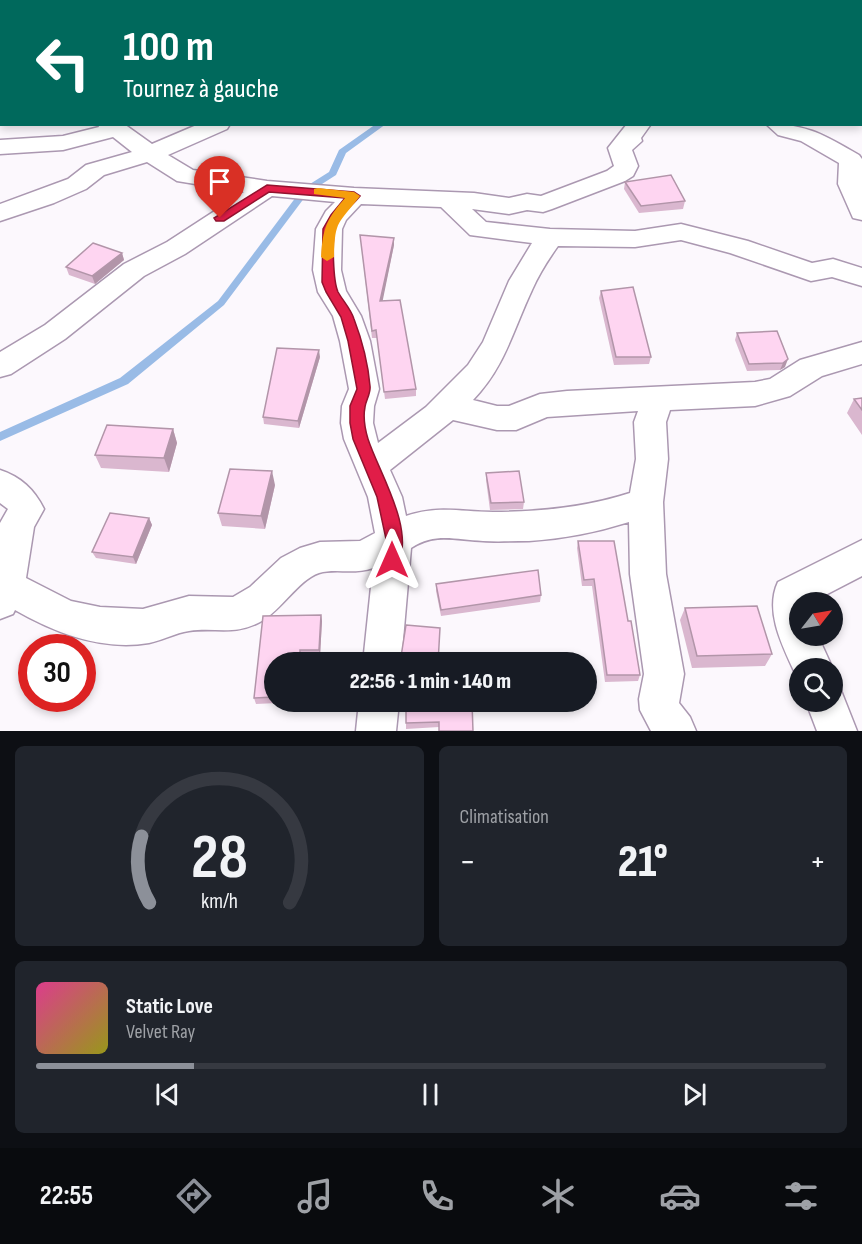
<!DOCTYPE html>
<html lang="fr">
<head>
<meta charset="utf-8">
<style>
	body { margin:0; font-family:"Sofia Sans Condensed",sans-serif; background:#20242c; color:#f1f3f6; height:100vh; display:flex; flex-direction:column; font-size:22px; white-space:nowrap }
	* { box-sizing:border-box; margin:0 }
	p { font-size:20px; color:#9ea1a6 }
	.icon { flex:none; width:33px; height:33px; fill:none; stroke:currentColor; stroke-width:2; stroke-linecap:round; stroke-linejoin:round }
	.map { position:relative; height:731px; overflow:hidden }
	.details { display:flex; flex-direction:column; gap:15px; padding:15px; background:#0d0f14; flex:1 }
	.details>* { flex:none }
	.guide { position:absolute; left:0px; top:0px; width:862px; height:126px; box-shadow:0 3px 9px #0003; background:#00695c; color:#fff; overflow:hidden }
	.needle { width:39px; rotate:59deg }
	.fabs { position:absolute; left:789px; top:592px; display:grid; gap:12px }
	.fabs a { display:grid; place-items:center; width:54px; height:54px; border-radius:50%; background:#171b24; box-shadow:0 3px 9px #0003; font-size:30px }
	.speed { position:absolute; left:18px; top:634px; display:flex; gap:12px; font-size:30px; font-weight:700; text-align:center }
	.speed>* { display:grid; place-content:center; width:78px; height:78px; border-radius:50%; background:#171b24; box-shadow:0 3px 9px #0003; line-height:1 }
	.speed .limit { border:9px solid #d22; background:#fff; color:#111 }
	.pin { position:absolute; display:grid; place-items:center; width:51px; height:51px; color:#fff; margin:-62px -26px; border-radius:50% 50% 50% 0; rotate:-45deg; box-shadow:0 0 6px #0007 }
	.pin .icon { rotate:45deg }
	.me { position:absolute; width:66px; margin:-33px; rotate:0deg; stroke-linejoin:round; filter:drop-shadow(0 0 4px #0008) }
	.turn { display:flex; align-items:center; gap:21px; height:126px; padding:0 24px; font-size:27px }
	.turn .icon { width:78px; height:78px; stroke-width:2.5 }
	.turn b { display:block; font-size:42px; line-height:51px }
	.big { font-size:45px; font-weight:800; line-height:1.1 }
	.details .card { flex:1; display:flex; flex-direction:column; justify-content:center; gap:9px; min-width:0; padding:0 21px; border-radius:9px; background:#20242c }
	.details .dial { align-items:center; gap:0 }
	.dial svg { height:156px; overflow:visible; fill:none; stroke:#363941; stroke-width:7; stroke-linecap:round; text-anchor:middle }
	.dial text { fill:#f1f3f6; stroke:none }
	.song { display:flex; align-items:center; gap:18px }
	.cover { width:72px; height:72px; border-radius:9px; background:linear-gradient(135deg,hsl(330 70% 55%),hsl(60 70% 35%)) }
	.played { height:6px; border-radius:3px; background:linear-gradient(90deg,#8c9099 20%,#363941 20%) }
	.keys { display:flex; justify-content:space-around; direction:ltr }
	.heat { display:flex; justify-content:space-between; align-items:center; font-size:33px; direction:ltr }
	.details .tiles { flex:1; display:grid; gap:15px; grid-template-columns:1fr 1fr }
	.card:last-child { grid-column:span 2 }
	.trip { position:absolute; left:264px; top:652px; width:333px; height:60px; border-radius:30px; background:#171b24; box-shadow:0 3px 9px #0003; font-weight:800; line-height:60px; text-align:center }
	.tab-bar { display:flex; height:96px; justify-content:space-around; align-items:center; background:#090b0e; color:#9ea1a6 }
	.tab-bar .icon { width:42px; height:42px }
	.tab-bar .selected { color:#8c9099 }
	.tab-bar b { font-size:27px; color:#f1f3f6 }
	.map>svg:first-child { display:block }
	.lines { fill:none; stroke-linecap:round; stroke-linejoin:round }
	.stream { fill:#99bbe6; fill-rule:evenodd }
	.street-casing { stroke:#ab98b1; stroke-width:3 }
	.street { fill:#fff; fill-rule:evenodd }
	.wall { fill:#dab7cf }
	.shaded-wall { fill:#b295a9 }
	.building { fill:#fed5f1; stroke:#b295a9; stroke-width:1.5 }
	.route { fill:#e11d48; stroke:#92132f; stroke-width:1.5 }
	.slow { fill:#f59e0b }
</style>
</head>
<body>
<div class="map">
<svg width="862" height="731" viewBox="0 0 862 731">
	<rect width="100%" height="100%" fill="#fcf8fd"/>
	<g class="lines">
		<path class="stream" d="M489 0H495V2H489Z
			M376 124H386L346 153 336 175 308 193 224 305 128 384 0 441V432L120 378 218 301 302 189 329 172 339 150Z"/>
		<defs>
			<path id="street" d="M393 0H415L416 2H394Z
				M666 0H686V2H667Z
				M699 0H721L722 2H700Z
				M861 23H862V35H861Z
				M0 32H2V45H0Z
				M0 79H2V91H0Z
				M98 124H124L152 144 199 124H230L227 129 168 155 193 170 267 181 354 188 474 193 509 198 527 194 541 196 607 171 614 166 608 148 627 124H651L641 138 642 141 632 150 638 166 633 176 625 181 552 209 543 212 527 210 509 214 472 209 486 222 550 229 635 231 681 224 748 241 812 263 833 259 862 268V286L832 277 811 281 730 253 681 240 635 247 558 246C548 260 539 274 532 290 513 330 505 367 473 400L497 406H509L540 394 567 391 755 382 770 379 800 360 862 342V364L822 376 790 396 755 406 670 410 666 422 668 459 663 502 666 574 684 674 679 703 690 717 696 731H651L640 710 639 699 644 674 630 574 629 522C597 532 563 539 529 541 514 541 498 542 483 541 455 540 436 532 411 548L401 663H363L373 568C353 575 336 568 319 573 298 580 281 611 260 622 233 636 216 627 189 631 175 633 163 640 149 643 102 651 55 633 15 610L13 614 0 619V523L8 509 0 503V470C21 477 34 489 44 509L34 527 26 578 71 601 100 607 143 609 189 596 233 597 250 587 281 558 300 548 320 542 360 541 375 533 368 497 344 439 341 423 342 406 349 389 340 341 333 316 318 292 313 270 316 229 326 211 335 202 272 196 185 254 144 276 65 339 11 374 0 377V352L45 325 124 264 167 242 244 192 177 181 147 162 104 175 86 189 54 203 0 221V204L68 179 86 165 132 152 113 137 63 150 0 154V140L63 136 99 127ZM361 204 441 207 470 235 532 243 509 281 483 342 468 365 426 407 378 443 373 423 374 406 379 389 370 341 361 316 346 291 341 270 342 229 346 220ZM638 411 634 422 636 459 630 493C586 507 540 512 493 512 460 512 439 505 406 516L402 497 390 470 453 420 497 430H516L547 417Z
				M766 124C808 124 824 135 859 155L862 159V220L853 218 838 184 839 163 801 141 778 135Z
				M862 540V576L810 603H800V636H818L833 669H800L799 682C786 652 763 614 778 582Z
				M832 685 840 688 857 731H817L806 702H832Z
				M359 702H399L396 731H356Z"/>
		</defs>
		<use href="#street" class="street-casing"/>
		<use href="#street" class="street"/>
	</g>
	<path class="wall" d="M625 182 685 201 683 209 639 213 624 189Z
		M361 243 394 245 382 301 416 389V396L385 399 377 338H372Z
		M122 253 124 260 95 284 69 275 66 267Z
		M601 291 651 357 649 364 614 365 599 298Z
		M777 331 785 367 780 370 747 371 735 340 737 333Z
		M320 357 299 428 264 424 263 417Z
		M862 398V435L847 413 854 399Z
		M173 429 177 443 169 472 101 468 95 455Z
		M486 473 524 502 523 509 490 510 486 480Z
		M275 485 265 529 222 526 218 513Z
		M149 518 152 525 136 564 96 558 92 552Z
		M578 541 628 621 640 675 638 681 605 682 592 586H582L577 548Z
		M436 584 541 595 540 602 441 616 436 591Z
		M685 608 772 654 765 666 692 668 680 620Z
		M321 615 322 621 320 656 302 657V663H274V702H298L256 704 254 698 263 616Z
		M406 702H472L439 727 406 729Z"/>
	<path class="shaded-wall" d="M394 238V245L381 309 380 301Z
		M122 253 124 260 95 284 92 276Z
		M319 350 320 357 299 428 298 421Z
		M788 359 785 367 780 370 783 363Z
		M173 429 177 443 169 472 164 458Z
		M272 471 275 485 265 529 261 516Z
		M149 518 152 525 136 564 133 557Z
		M321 615 322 621 320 656 319 650Z"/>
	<path class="building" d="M817 0H837L838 2H817Z
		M861 47 862 49V61H861Z
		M671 175 685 201 641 206 625 182Z
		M360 235 394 238 380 301 400 300 416 389 384 392 376 330 372 331Z
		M93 243 122 253 92 276 66 267Z
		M633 287 651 357H616L601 291Z
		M777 331 788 359 783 363 749 364 737 333Z
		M277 348 319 350 298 421 263 417Z
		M862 398V410L854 399Z
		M107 425 173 429 164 458 95 455Z
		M230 469 272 471 261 516 218 513Z
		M519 471 524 502 491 503 486 473Z
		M110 513 149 518 133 557 92 552Z
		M578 541H614L628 621H631L640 675H607L594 579 584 580Z
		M538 570 541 595 441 610 436 584Z
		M757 606 772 654 697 656 685 608Z
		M321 615 319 650H300V663H274V697L254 698 263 616Z
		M406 625 440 628 438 663H400Z
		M406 702H472L473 731H439V722L406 723Z"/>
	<path class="route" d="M267 185 354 192 360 196C352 206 338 216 335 228 332 240 333 281 338 292 343 301 351 309 354 319 362 340 368 363 370 386 371 393 366 400 365 407 363 417 365 429 368 439 379 473 415 528 398 565L392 567 386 565 384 560 386 539 377 497 353 439 350 423V406L357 389 348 341 341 317 326 292 322 282 323 229 331 215 345 198 269 192 224 221H216L214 218Z"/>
	<path class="slow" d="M318 188 354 192 360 196C338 225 335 219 334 257L327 261 321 257C323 228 326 220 345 198L314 194V189Z"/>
</svg>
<div class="fabs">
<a><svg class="needle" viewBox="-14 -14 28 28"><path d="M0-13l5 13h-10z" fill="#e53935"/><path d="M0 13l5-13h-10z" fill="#9ea1a6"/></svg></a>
<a><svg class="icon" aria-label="search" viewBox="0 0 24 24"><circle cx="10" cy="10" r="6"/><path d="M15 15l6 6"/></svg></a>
</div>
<div class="speed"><div class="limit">30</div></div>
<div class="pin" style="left:220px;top:218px;background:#d93025"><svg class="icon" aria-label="arrive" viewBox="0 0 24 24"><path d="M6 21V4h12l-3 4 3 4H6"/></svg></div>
<svg class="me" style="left:392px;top:560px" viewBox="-20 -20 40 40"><path d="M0-17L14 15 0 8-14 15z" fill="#e11d48" stroke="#fff" stroke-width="4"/></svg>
<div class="trip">22:56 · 1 min · 140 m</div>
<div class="guide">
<div class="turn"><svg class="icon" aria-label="left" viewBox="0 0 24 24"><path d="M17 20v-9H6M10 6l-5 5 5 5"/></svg><div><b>100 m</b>Tournez à gauche</div></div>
</div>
</div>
<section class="details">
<div class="tiles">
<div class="card dial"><svg viewBox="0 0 100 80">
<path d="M14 69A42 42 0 1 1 86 69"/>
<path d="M14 69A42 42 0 0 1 10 35" stroke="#8c9099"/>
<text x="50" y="56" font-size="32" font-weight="700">28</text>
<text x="50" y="72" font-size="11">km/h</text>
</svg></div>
<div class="card"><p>Climatisation</p>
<div class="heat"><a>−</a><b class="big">21°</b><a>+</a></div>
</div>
<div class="card">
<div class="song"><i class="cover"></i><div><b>Static Love</b><p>Velvet Ray</p></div></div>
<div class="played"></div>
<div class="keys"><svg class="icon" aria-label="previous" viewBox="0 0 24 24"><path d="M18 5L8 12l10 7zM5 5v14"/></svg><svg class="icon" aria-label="pause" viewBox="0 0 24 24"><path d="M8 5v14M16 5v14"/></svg><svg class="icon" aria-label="next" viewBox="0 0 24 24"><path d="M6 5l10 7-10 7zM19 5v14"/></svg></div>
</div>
</div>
</section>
<nav class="tab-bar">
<b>22:55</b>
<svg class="icon selected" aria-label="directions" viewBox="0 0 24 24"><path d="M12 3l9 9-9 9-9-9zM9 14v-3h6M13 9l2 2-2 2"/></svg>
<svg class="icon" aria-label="music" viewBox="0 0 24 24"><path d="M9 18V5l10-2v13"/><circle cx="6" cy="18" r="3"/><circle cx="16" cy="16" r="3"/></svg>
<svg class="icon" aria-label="phone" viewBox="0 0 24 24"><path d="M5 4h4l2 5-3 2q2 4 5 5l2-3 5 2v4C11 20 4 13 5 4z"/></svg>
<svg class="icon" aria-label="climate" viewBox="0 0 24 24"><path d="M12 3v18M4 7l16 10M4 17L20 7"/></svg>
<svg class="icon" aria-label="car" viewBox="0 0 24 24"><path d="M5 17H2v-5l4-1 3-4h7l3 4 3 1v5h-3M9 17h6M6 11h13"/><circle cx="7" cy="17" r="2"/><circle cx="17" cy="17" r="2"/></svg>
<svg class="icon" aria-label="filters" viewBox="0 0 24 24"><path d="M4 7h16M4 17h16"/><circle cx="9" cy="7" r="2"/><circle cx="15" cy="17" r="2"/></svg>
</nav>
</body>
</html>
